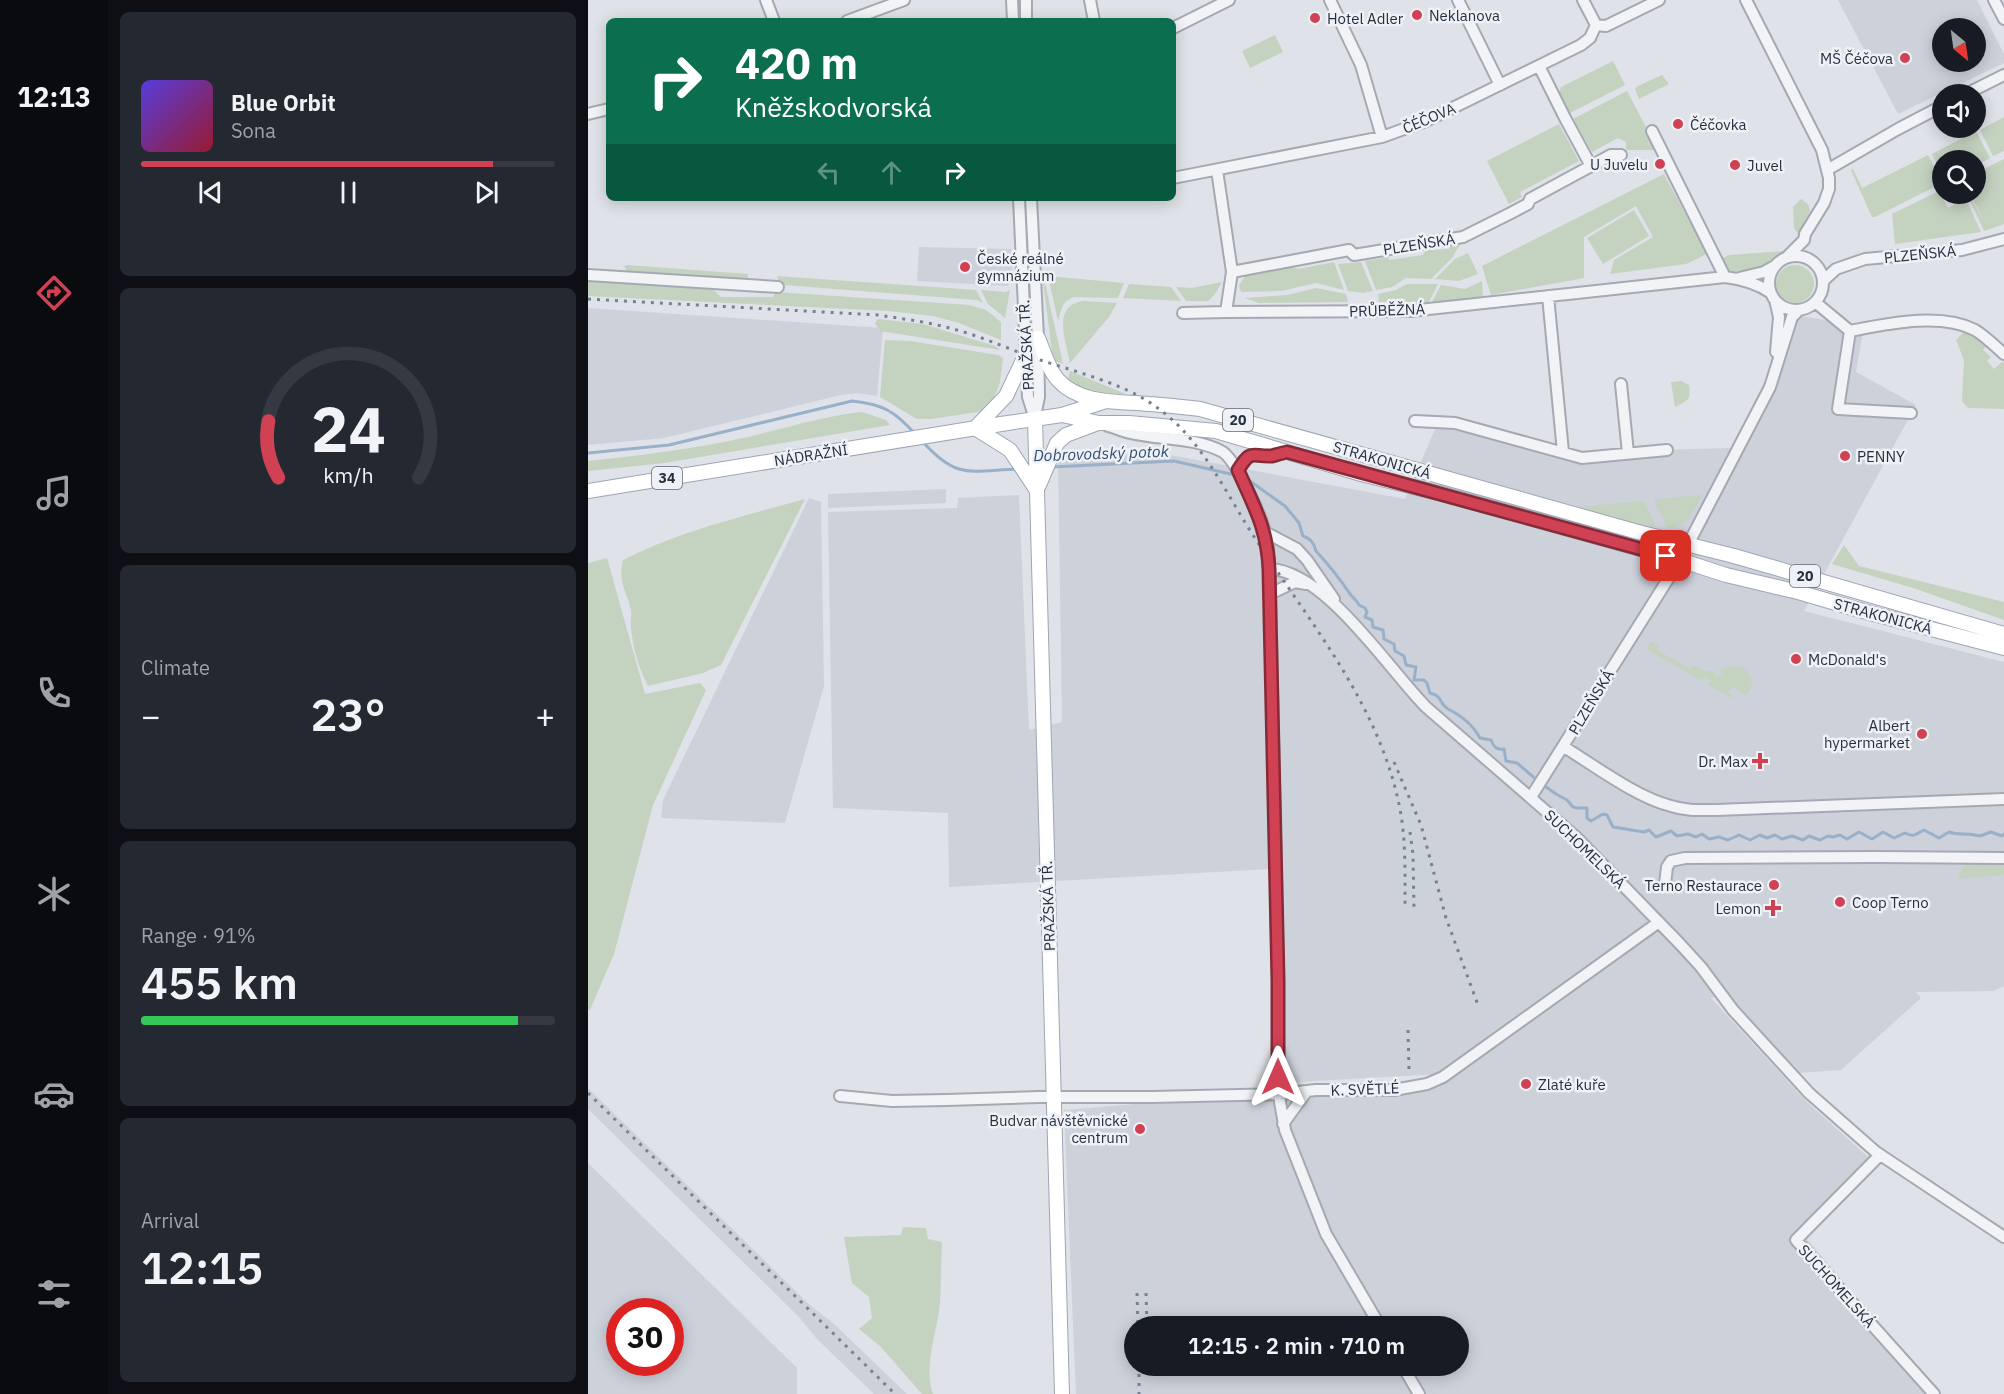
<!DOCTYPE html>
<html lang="en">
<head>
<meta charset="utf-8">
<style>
	body { margin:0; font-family:"IBM Plex Sans",sans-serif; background:#242831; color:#f1f3f6; height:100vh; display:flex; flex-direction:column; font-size:22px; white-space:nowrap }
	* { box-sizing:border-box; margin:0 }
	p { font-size:20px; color:#9ea1a6 }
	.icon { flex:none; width:33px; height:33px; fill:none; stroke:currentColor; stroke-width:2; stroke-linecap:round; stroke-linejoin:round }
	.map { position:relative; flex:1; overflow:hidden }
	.sheet { display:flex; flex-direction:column; gap:12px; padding:12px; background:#0d0f14; width:480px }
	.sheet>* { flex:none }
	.top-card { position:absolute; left:18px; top:18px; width:570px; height:183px; border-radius:9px; box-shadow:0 3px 15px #0003; background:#0b6e4f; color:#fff; overflow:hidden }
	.needle { width:39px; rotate:151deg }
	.controls { position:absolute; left:1344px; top:18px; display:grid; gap:12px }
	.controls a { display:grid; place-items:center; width:54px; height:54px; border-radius:50%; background:#171b24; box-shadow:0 3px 15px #0003; font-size:30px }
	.speed { position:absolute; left:18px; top:1298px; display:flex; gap:12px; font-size:30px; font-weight:700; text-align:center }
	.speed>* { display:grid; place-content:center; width:78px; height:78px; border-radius:50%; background:#171b24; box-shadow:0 3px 15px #0003; line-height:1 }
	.speed .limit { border:9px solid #d22; background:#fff; color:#111 }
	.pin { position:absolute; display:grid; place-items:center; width:51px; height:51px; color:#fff; margin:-26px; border-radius:12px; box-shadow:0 3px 9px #0006 }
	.me { position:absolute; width:66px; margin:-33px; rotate:0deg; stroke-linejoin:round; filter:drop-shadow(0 0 4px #0008) }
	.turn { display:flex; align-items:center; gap:21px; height:126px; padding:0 30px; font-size:27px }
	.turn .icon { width:78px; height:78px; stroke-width:2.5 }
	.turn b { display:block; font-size:42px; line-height:51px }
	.lanes { display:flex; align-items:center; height:57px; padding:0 30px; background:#0003; justify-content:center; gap:30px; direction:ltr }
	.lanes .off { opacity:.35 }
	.big { font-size:45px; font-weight:600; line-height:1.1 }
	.sheet .widget { flex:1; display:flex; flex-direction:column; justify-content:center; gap:9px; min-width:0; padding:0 21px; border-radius:9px; background:#242831 }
	.sheet .dial { align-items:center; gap:0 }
	.dial svg { height:156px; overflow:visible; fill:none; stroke:#363941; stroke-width:7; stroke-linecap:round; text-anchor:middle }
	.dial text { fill:#f1f3f6; stroke:none }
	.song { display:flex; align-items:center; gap:18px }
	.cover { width:72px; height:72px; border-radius:9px; background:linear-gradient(135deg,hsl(250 70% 55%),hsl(350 70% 35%)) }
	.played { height:6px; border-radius:3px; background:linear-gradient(90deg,#d04154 85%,#363941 85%) }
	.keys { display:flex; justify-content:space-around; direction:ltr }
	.heat { display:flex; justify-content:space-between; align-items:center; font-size:33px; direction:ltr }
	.charge { height:9px; border-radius:4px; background:linear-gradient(90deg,#34c759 91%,#363941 0) }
	.trip { position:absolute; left:536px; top:1316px; width:345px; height:60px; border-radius:30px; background:#171b24; box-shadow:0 3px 15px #0003; font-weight:600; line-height:60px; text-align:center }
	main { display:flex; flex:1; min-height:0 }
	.tab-bar { display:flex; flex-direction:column; width:108px; justify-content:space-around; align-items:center; background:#090b0e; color:#9ea1a6 }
	.tab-bar .icon { width:42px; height:42px }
	.tab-bar .on { color:#d04154 }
	.tab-bar b { font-size:27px; color:#f1f3f6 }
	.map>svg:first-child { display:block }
	.built { fill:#cdd1da; fill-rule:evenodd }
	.green { fill:#c4d2c0 }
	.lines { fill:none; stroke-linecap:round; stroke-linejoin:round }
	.stream { stroke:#99b0c9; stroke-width:3 }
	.minor-casing { stroke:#a4a9b2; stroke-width:14 }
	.major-casing { stroke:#9ea6b4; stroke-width:16 }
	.minor { stroke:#f1f3f7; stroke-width:10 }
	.major { stroke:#fff; stroke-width:14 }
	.rail { stroke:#788192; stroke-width:3; stroke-dasharray:3 6; stroke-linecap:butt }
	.route-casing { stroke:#872a37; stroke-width:15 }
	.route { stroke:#d04154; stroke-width:10 }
	.poi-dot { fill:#d04154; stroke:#eef1f6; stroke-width:2 }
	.labels { text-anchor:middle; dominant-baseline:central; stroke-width:5; stroke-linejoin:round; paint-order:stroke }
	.shield { fill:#eef1f6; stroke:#636a77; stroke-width:1.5 }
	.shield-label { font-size:14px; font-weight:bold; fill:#273040 }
	.poi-label { font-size:15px; fill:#273040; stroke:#eef1f6; text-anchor:start }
	.street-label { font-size:15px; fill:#273040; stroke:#eef1f6 }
	.water-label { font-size:16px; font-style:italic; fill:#314e74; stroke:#eef1f6 }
</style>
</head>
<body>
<main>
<nav class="tab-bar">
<b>12:13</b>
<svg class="icon on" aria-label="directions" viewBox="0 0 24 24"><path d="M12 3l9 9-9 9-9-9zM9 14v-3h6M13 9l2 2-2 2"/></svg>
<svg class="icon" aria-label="music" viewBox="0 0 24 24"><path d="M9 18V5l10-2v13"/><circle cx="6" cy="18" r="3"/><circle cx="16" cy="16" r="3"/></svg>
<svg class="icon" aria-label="phone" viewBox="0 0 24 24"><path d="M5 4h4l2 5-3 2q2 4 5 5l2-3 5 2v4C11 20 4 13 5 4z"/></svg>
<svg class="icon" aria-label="climate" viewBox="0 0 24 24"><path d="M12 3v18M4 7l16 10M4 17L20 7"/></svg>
<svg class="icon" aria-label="car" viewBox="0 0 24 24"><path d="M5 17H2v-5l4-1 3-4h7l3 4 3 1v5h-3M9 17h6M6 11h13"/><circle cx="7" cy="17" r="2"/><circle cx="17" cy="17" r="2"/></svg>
<svg class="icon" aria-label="filters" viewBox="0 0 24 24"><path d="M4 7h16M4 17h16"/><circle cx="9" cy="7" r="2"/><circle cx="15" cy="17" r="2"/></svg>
</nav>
<section class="sheet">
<div class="widget">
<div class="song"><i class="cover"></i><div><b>Blue Orbit</b><p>Sona</p></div></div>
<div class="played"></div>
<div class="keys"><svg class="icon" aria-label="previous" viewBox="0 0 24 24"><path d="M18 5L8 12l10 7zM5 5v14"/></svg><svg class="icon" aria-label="pause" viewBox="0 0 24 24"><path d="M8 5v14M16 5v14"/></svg><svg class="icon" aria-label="next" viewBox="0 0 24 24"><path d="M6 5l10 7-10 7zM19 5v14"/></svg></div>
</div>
<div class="widget dial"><svg viewBox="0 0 100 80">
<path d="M14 69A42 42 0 1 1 86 69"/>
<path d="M14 69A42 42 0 0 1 9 40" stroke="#d04154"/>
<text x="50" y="56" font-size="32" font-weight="700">24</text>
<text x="50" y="72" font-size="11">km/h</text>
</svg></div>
<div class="widget"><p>Climate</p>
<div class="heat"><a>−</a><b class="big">23°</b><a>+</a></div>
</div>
<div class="widget"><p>Range · 91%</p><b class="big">455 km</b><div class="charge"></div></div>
<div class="widget"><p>Arrival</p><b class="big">12:15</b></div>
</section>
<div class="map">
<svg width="1416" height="1394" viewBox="0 0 1416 1394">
	<rect width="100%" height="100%" fill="#dfe2e8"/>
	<path class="built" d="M1250 0H1389L1416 54V63L1310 114ZM1354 28H1388V62H1354Z
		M331 247 423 249 424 281 419 286 329 281Z
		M0 308 295 328 289 396 270 393 253 395 76 438 0 445Z
		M1186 312 1276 326 1268 372 1328 405 1216 611 1416 662V986L1405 991 1328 992 1333 998 1253 1070 1210 1073 1138 992 1123 998 1219 1102 1281 1158 1219 1239 1350 1394H488L476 1110 857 1078 877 1060 998 967 854 1074 688 1083 682 869 361 887 360 813 245 808 240 512 369 508 370 498 431 495 441 730 474 722 470 459 566 452 817 499 853 415 991 452 1144 448 1179 377 1183 360ZM546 1326H870V1365H546Z
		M358 489V503L240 508V494Z
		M221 498 233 502 236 686 197 823 73 818 75 800Z
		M0 1088 223 1306 245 1323 319 1394H286L229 1339 211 1317 0 1109Z
		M0 1163 209 1368V1394H0ZM32 1311H82V1362H32Z"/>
	<path class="green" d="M687 35 695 52 662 68 654 51Z
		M1025 61 1037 85 980 114 970 94 973 87Z
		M1074 75 1081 84 1051 99 1047 89 1050 86Z
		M1039 91 1070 150H1038V142L1030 138 1004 152 985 119Z
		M1416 117V151L1405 156 1392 130Z
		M971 124 991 161 932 192 934 197 921 204 899 161Z
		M1388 131 1402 158 1388 166V160H1354V174L1344 154Z
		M1340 155 1354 183 1287 217H1284L1263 170 1265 169 1274 188Z
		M1416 159V224L1396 231 1381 198 1382 197 1396 221 1382 194H1388V173Z
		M1076 174 1119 254 1098 264 1022 274 1026 260 1065 237 1048 206 996 237V278L903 295 894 266Z
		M1351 191 1360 208 1378 199 1393 232 1307 244 1304 214Z
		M1213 199 1220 204 1222 211 1211 235 1206 228 1205 207Z
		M1046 210 1061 236 1015 264 999 238Z
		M1206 240H1208L1201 251 1178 265 1166 269 1139 272 1132 259 1142 255 1196 251Z
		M864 242 873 243 864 258 843 279 818 278 804 287 788 290 777 261 801 257V260L835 255 838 250 861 249Z
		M880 253 890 274 871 281 847 279 867 259Z
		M746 262 756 290 728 283 693 291 653 292 651 285 659 274 698 264 710 269Z
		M773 262 785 291 775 293 760 291 750 264Z
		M39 265 160 274V278L157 280 47 273 39 271 36 266Z
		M1188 284a19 19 0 1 1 38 0a19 19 0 1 1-38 0Z
		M189 276 388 290 395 303 389 300 195 285 191 283Z
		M460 276 536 283 530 298 486 297C473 302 474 309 470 321Z
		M0 280 124 289 133 297H185L188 292 381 305 398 310 413 322V340L371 323 345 316 301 311 0 296Z
		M455 281 457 283 475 364 467 361 464 352Z
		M894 281 895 298 844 302 853 285 877 289Z
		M634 282 627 294 620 301H598L588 287 604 288Z
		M541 284 583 287 593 301 535 298Z
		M819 284H850L841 302H791L790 294 808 290Z
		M728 288 758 294 760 302 671 303 657 298 699 295Z
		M393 290 418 292 422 290 417 318 400 304Z
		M496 301 529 303 521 317 482 363C478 341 463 305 496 301Z
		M290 319 335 324 407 346 412 350 292 331 287 323Z
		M1376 332 1383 334 1398 346 1395 350 1403 357 1399 361 1406 369 1414 362 1416 363V409L1380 408 1374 401 1376 360 1368 340Z
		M297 340 322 341 410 355 415 358 412 382 407 396 409 399 400 408 390 412 343 419H329L292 397Z
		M482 371 538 394C518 394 495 394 480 379Z
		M1093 381 1101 385C1103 401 1100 400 1087 407L1083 382Z
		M274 412 298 420 302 425 76 463 0 471V461C55 455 106 449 160 437 198 428 235 416 274 412Z
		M1114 495C1106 509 1098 531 1079 527L1067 503V499Z
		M217 499 133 665 115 673 60 686C51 668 45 649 43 628 42 622 44 616 43 610 38 589 30 584 35 560 92 531 156 516 217 499Z
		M1056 501 1067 524 1066 528 989 507Z
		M1256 545 1271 566 1416 602V620L1328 589 1244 564Z
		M19 558 57 694 112 683 118 690 65 805 26 954 2 1010H0V563Z
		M1063 642 1071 645 1069 650 1102 669 1105 665 1117 671 1126 672 1128 676 1134 675 1132 670 1144 666 1156 668C1165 676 1167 686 1158 695L1144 686 1140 693 1148 698 1143 697 1120 685 1123 681 1117 676 1114 681 1061 651 1059 648Z
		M1381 861 1416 863V875L1370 879 1374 869Z
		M315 1227 338 1228 340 1239 354 1242C353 1263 353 1284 352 1304 349 1333 335 1366 345 1394H334L293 1347 271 1329 284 1318 281 1297 264 1283 256 1237 313 1235Z"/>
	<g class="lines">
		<path class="stream" d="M334 441C369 480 381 471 430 469
			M0 453 81 445 264 401C294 404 307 411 327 434
			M464 467 586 461 647 475
			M659 479 697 506 711 523 715 536C723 539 726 543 728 551 741 565 752 579 762 594 765 598 768 599 771 605L777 608 779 612 777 617 784 620 785 627 795 630 796 639 806 644 807 651 816 656 818 665 828 667 826 680H836L839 683 842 693C855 696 851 704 860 709 872 715 885 725 892 738L903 740C906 747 908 750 916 749L918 761 929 763 949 780
			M954 784 968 794 979 800 985 807 989 808H999V818L1003 821 1015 814 1019 815 1025 827 1056 832 1061 830 1068 837 1083 831 1089 836 1100 834 1108 837 1114 834 1121 839 1131 837 1140 840 1151 835 1162 840 1172 835 1179 838 1187 835 1194 839 1204 836 1215 840 1221 836 1232 840 1240 836 1245 837 1252 835 1259 839 1271 832 1284 839 1295 832 1306 838 1317 833C1327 838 1327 834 1336 830L1351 838 1361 832C1372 836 1378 832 1392 836L1403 832 1414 836 1416 834"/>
		<defs>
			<path id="minor" d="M178 0 186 21
				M424 0 425 21
				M438 0V21
				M502 0 506 21
				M742 0 773 65 794 137
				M870 0 912 85
				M995 0 1008 25
				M1158 0 1234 150 1241 178V189L1236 203 1217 234 1216 240 1198 258
				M1406 0 1416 19
				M259 21 316 0
				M585 28 641 0
				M1378 94 1416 75
				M0 114 21 109
				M1064 131 1137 277
				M1003 166 1023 155H1033
				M629 170 644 272 638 312 822 311 1137 277C1154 279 1169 283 1183 293
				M1239 170 1310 129 1354 106
				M585 178 794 137 838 121 993 45 1002 38 1008 25 1018 26 1071 0
				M431 198 440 397 447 419
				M443 198 450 338 451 397 447 416
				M1181 283a27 27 0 1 1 54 0a27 27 0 1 1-54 0Z
				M644 272 761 250 766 255 875 237 923 213 940 204 942 199 1003 166 977 118 951 66
				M0 275 190 287
				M1151 278 1176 272 1187 266
				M1235 281 1248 269 1277 259 1374 250 1416 239
				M960 296 975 452
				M1187 300 1191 317 1188 352
				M1227 302 1262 331
				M595 313 638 312
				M1262 331C1299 324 1352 312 1387 330 1397 336 1407 346 1416 354
				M1262 331 1250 409 1323 413
				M1033 384 1040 453
				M827 421 867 423 994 458 1079 450
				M520 426C527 428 535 431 542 433 572 440 605 437 633 451 648 458 672 515 677 531 682 549 681 568 682 587L690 980V1083L692 1102 697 1130 738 1234 792 1326
				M649 470C664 448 662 457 683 456 688 455 694 453 698 452
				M677 532 709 549 719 560 746 599
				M681 569C737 570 801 670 838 707L989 838 1092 944 1113 967 1145 1010 1221 1093 1288 1152 1416 1237
				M682 594 707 582 718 584
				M976 747C1007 766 1048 797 1083 806 1098 811 1113 810 1129 810L1416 799
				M943 797 1092 560 1182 387 1204 317 1211 310
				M1077 884 1079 867 1083 861 1097 858 1288 857 1416 858
				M252 1096 304 1101 359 1100 451 1097H564L691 1094 728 1090H806L839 1084 855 1077 1071 922
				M695 1124 719 1091
				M1292 1155 1208 1240 1346 1394
				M814 1365 831 1394"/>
			<path id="major" d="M450 338C456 352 460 369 470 380 493 405 530 401 561 404 578 405 595 407 612 409L1050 532 1146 556 1416 634
				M474 415 511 423H541L628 431 773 474 854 494 1092 560 1138 575 1210 592 1282 613 1416 648
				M447 419 474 1394
				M387 428 418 396 438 354
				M387 428 422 450 448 489
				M451 485 469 443 478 435 510 423
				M0 491 413 424 474 415 515 402"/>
		</defs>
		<use href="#minor" class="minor-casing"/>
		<use href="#major" class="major-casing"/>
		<use href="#minor" class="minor"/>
		<use href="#major" class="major"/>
		<path class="rail" d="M0 299 290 315C315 319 341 322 365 329 396 337 425 351 455 361 489 372 535 384 564 404 611 435 634 486 663 532 720 621 791 702 812 809 818 841 817 875 817 908
			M806 762 833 825 858 918 890 1005
			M822 832 825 854 826 908
			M820 1030 821 1070
			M0 1093 307 1394
			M549 1293 550 1326
			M558 1293 559 1326
			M551 1365V1394"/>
	</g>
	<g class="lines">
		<defs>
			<path id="route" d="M690 1077V980L681 569C679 527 666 507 650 470 664 448 663 457 684 456 688 455 694 453 699 452L1078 556"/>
		</defs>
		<use href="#route" class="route-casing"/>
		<use href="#route" class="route"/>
	</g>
	<g class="poi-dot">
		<circle cx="829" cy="15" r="6"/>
		<circle cx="727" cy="18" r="6"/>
		<circle cx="1317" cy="58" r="6"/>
		<circle cx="1090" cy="124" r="6"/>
		<circle cx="1072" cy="164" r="6"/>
		<circle cx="1147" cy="165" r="6"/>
		<circle cx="377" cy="267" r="6"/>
		<circle cx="1257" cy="456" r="6"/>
		<circle cx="1208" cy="659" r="6"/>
		<circle cx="1334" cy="734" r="6"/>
		<path d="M1169 752h6v6h6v6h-6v6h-6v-6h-6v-6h6z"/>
		<circle cx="1186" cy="885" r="6"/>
		<circle cx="1252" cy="902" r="6"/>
		<path d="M1182 899h6v6h6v6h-6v6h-6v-6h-6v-6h6z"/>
		<circle cx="938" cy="1084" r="6"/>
		<circle cx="552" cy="1129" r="6"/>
	</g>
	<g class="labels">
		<g class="shield">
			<rect x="635" y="409" width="30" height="22" rx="4.5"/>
			<rect x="64" y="467" width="30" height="22" rx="4.5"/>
			<rect x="1202" y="565" width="30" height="22" rx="4.5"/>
		</g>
		<g class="shield-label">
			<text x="650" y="420">20</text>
			<text x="79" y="478">34</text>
			<text x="1217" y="576">20</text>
		</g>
		<g class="poi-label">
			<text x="841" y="15">Neklanova</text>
			<text x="739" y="18">Hotel Adler</text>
			<text x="1305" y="58" text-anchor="end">MŠ Čéčova</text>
			<text x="1102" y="124">Čéčovka</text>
			<text x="1060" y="164" text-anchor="end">U Juvelu</text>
			<text x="1159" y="165">Juvel</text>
			<text x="389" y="258">České reálné<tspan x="389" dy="17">gymnázium</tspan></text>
			<text x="1269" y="456">PENNY</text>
			<text x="1220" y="659">McDonald's</text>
			<text x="1322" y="725" text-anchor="end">Albert<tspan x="1322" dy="17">hypermarket</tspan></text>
			<text x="1160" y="761" text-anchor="end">Dr. Max</text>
			<text x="1174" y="885" text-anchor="end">Terno Restaurace</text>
			<text x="1264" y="902">Coop Terno</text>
			<text x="1173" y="908" text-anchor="end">Lemon</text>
			<text x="950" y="1084">Zlaté kuře</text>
			<text x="540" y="1120" text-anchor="end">Budvar návštěvnické<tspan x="540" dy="17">centrum</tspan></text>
		</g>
		<g class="street-label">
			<text transform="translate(841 118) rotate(-23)">ČÉČOVA</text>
			<text transform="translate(831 244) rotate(-9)">PLZEŇSKÁ</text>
			<text transform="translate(1332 254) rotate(-6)">PLZEŇSKÁ</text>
			<text transform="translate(799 310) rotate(-2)">PRŮBĚŽNÁ</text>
			<text transform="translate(438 345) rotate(-93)">PRAŽSKÁ TŘ.</text>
			<text transform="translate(223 455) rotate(-9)">NÁDRAŽNÍ</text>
			<text transform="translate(794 460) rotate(16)">STRAKONICKÁ</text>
			<text transform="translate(1295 616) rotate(15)">STRAKONICKÁ</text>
			<text transform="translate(1003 702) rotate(-59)">PLZEŇSKÁ</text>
			<text transform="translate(997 849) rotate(44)">SUCHOMELSKÁ</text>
			<text transform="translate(460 906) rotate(-92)">PRAŽSKÁ TŘ.</text>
			<text transform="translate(777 1089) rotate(-2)">K. SVĚTLÉ</text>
			<text transform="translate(1249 1286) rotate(48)">SUCHOMELSKÁ</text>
		</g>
		<g class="water-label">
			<text transform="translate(513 453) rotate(-2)">Dobrovodský potok</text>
		</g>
	</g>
</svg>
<div class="controls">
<a><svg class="needle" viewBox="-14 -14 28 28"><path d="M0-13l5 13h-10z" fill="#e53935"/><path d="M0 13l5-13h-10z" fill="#9ea1a6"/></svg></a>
<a><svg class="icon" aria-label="sound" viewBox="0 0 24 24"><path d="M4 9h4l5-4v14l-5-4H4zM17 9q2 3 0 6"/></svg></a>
<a><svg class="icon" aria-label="search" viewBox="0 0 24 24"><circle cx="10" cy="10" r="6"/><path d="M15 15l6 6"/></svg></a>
</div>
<div class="speed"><div class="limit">30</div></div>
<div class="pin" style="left:1078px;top:556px;background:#d93025"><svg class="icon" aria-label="arrive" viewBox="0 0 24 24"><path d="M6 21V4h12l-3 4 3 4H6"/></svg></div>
<svg class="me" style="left:690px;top:1077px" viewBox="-20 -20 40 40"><path d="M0-17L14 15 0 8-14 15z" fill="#d04154" stroke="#fff" stroke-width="4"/></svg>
<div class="trip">12:15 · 2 min · 710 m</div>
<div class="top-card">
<div class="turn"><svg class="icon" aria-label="right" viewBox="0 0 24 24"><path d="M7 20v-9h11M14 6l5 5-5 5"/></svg><div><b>420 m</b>Kněžskodvorská</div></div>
<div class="lanes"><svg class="icon off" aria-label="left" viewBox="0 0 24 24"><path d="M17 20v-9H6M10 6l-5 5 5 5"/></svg><svg class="icon off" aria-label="ahead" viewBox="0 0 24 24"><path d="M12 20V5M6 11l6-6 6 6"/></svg><svg class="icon" aria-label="right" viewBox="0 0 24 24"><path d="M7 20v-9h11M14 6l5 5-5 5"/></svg></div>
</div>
</div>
</main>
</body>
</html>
